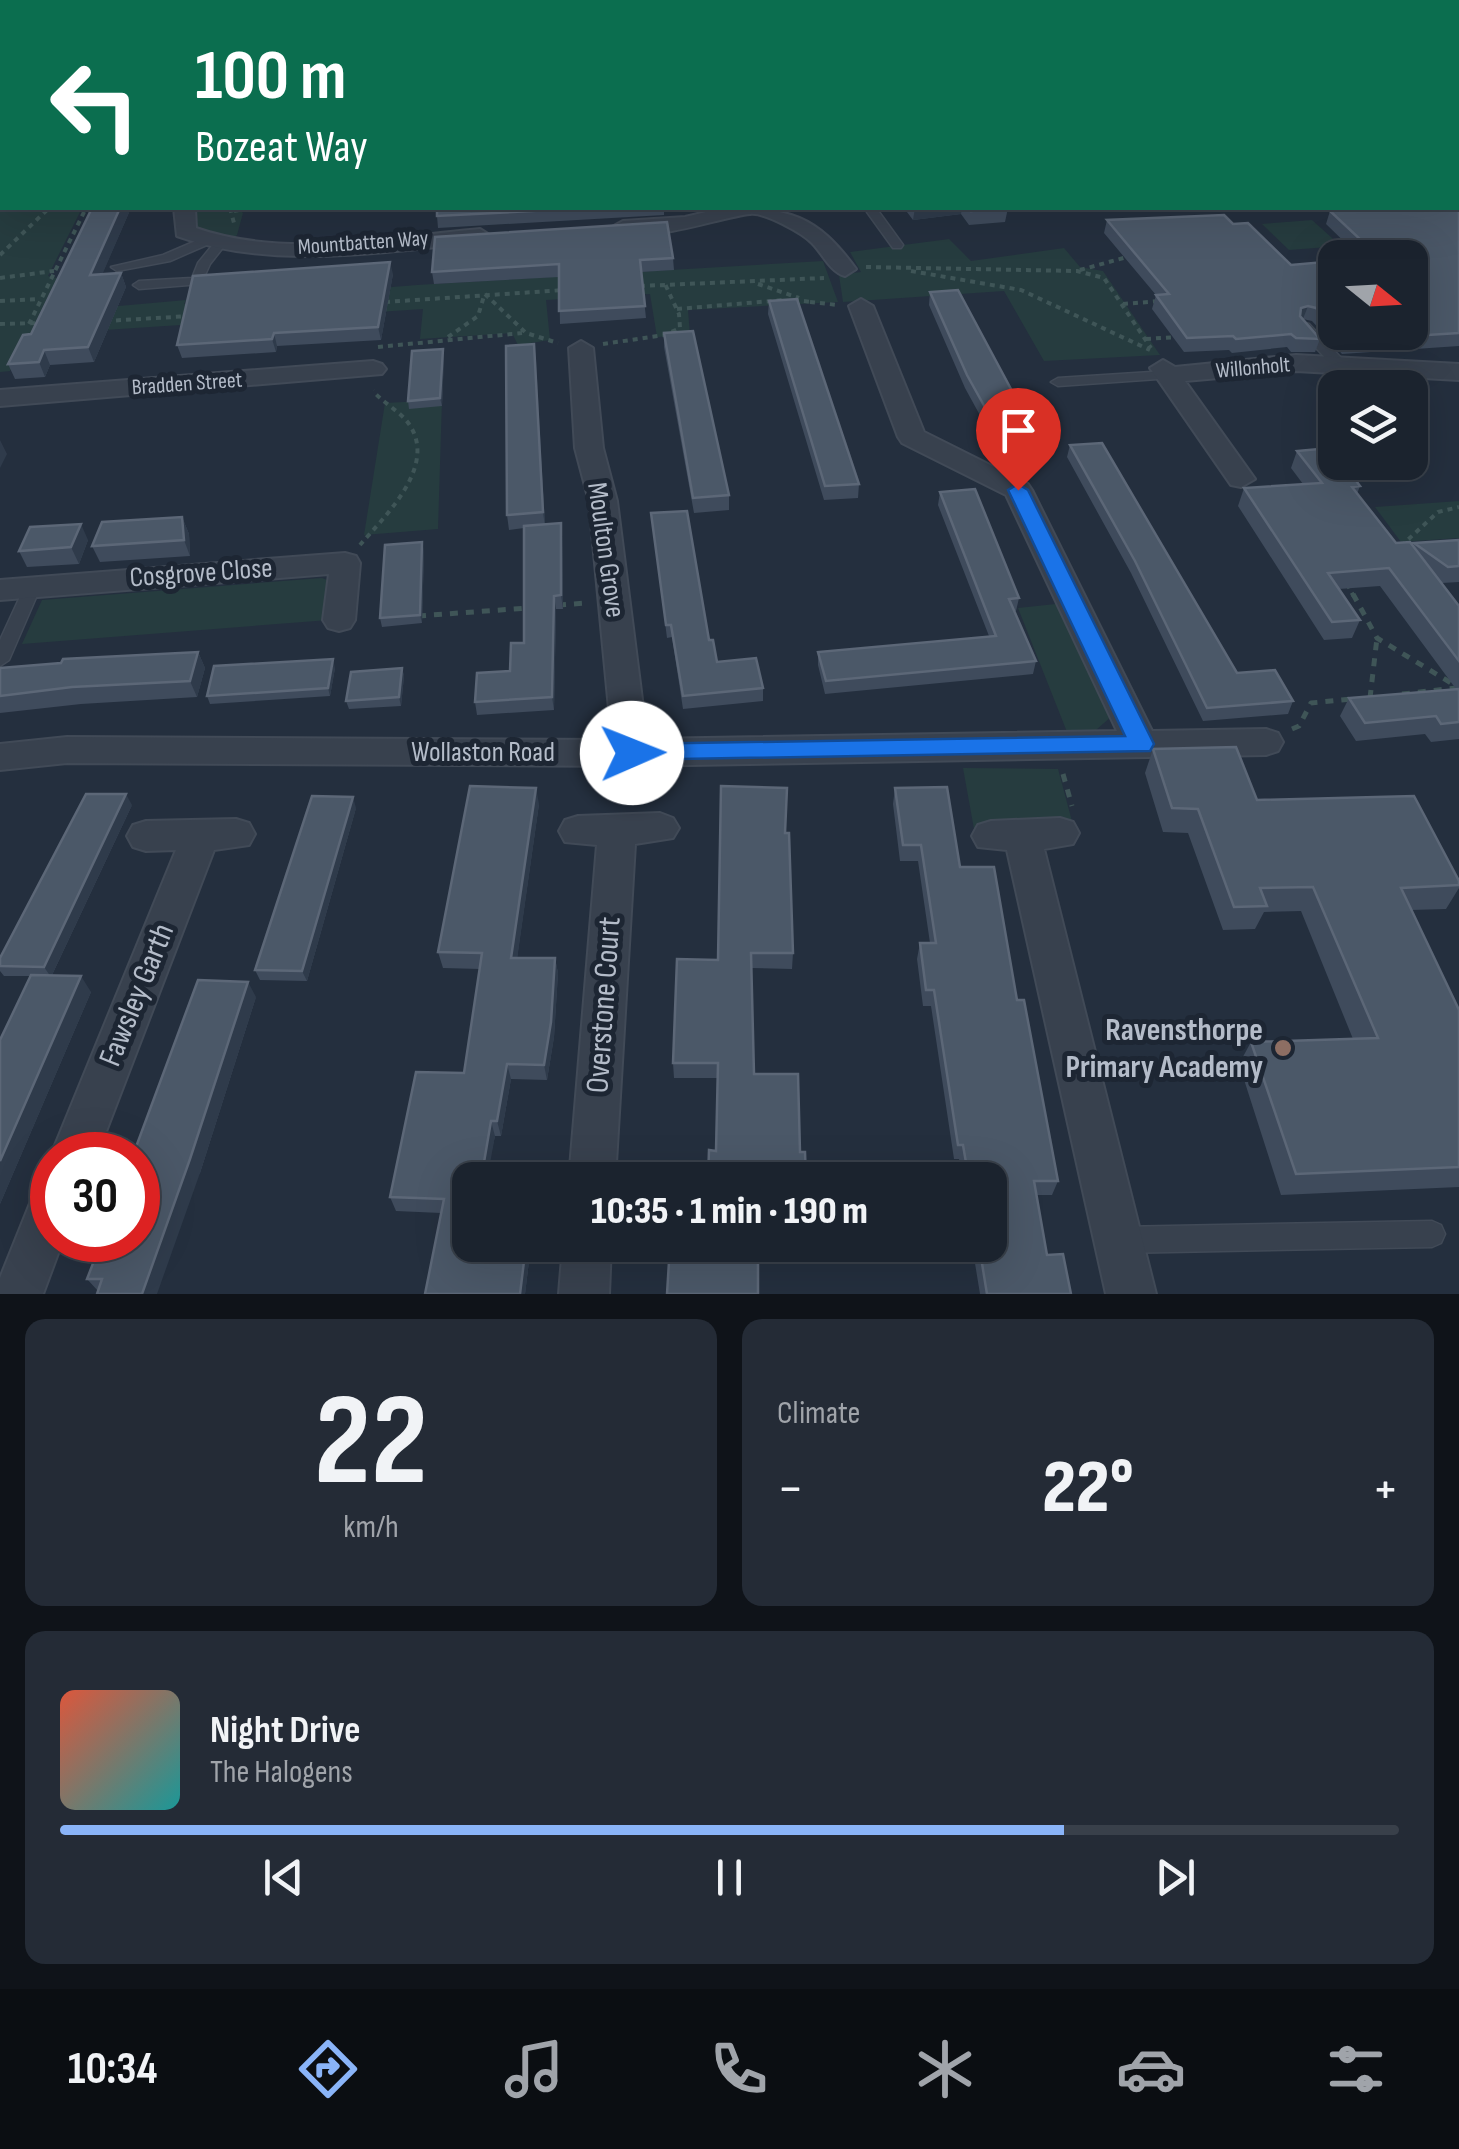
<!DOCTYPE html>
<html lang="en">
<head>
<meta charset="utf-8">
<style>
	body { margin:0; font-family:"Sofia Sans Condensed",sans-serif; background:#242b36; color:#f1f3f6; height:100vh; display:flex; flex-direction:column; font-size:38px; white-space:nowrap }
	* { box-sizing:border-box; margin:0 }
	p { font-size:32px; color:#a0a4aa }
	.icon { flex:none; width:55px; height:55px; fill:none; stroke:currentColor; stroke-width:2; stroke-linecap:round; stroke-linejoin:round }
	.map { position:relative; height:1294px; overflow:hidden }
	.side { display:flex; flex-direction:column; gap:25px; padding:25px; background:#0f1319; flex:1 }
	.side>* { flex:none }
	.hud { position:absolute; left:0px; top:0px; width:1460px; height:210px; box-shadow:0 10px 40px #0002,0 0 0 2px #39404a; background:#0b6e4f; color:#fff; overflow:hidden }
	.needle { width:65px; rotate:108deg }
	.fabs { position:absolute; left:1318px; top:240px; display:grid; gap:20px }
	.fabs a { display:grid; place-items:center; width:110px; height:110px; border-radius:20px; background:#1b232e; box-shadow:0 10px 40px #0002,0 0 0 2px #39404a; font-size:50px }
	.speed { position:absolute; left:30px; top:1132px; display:flex; gap:20px; font-size:50px; font-weight:700; text-align:center }
	.speed>* { display:grid; place-content:center; width:130px; height:130px; border-radius:50%; background:#1b232e; box-shadow:0 10px 40px #0002,0 0 0 2px #39404a; line-height:1 }
	.speed .limit { border:15px solid #d22; background:#fff; color:#111 }
	.pin { position:absolute; display:grid; place-items:center; width:85px; height:85px; color:#fff; margin:-102px -42px; border-radius:50% 50% 50% 0; rotate:-45deg; box-shadow:0 0 10px #0007 }
	.pin .icon { rotate:45deg }
	.me { position:absolute; width:110px; margin:-55px; rotate:89deg; stroke-linejoin:round; filter:drop-shadow(0 0 8px #0008) }
	.turn { display:flex; align-items:center; gap:35px; height:210px; padding:0 30px; font-size:45px }
	.turn .icon { width:130px; height:130px; stroke-width:2.5 }
	.turn b { display:block; font-size:70px; line-height:85px }
	.big { font-size:75px; font-weight:800; line-height:1.1 }
	.side .widget { flex:1; display:flex; flex-direction:column; justify-content:center; gap:15px; min-width:0; padding:0 35px; border-radius:20px; background:#242b36 }
	.side .dial { align-items:center; gap:0 }
	.dial b { font-size:130px; line-height:1 }
	.song { display:flex; align-items:center; gap:30px }
	.cover { width:120px; height:120px; border-radius:15px; background:linear-gradient(135deg,hsl(10 70% 55%),hsl(180 70% 35%)) }
	.played { height:10px; border-radius:5px; background:linear-gradient(90deg,#8ab4f8 75%,#39404a 75%) }
	.keys { display:flex; justify-content:space-around; direction:ltr }
	.heat { display:flex; justify-content:space-between; align-items:center; font-size:55px; direction:ltr }
	.side .tiles { flex:1; display:grid; gap:25px; grid-template-columns:1fr 1fr }
	.widget:last-child { grid-column:span 2 }
	.trip { position:absolute; left:452px; top:1162px; width:555px; height:100px; border-radius:20px; background:#1b232e; box-shadow:0 10px 40px #0002,0 0 0 2px #39404a; font-weight:800; line-height:100px; text-align:center }
	.dock { display:flex; height:160px; justify-content:space-around; align-items:center; background:#0b0e12; color:#a0a4aa }
	.dock .icon { width:70px; height:70px }
	.dock .current { color:#8ab4f8 }
	.dock b { font-size:45px; color:#f1f3f6 }
	.map>svg:first-child { display:block }
	.green { fill:#263c3f }
	.lines { fill:none; stroke-linecap:round; stroke-linejoin:round }
	.service-casing { stroke:#414a57; stroke-width:3 }
	.minor-casing { stroke:#414a57; stroke-width:4 }
	.tertiary-casing { stroke:#414a57; stroke-width:4 }
	.trunk-casing { stroke:#434c59; stroke-width:4 }
	.path-far2 { stroke:#3f5557; stroke-width:2.5; stroke-dasharray:4 4; stroke-linecap:butt }
	.path-far1 { stroke:#3f5557; stroke-width:4; stroke-dasharray:5 5; stroke-linecap:butt }
	.path { stroke:#3f5557; stroke-width:5; stroke-dasharray:8 8; stroke-linecap:butt }
	.service { fill:#38414e; fill-rule:evenodd }
	.minor { fill:#38414e; fill-rule:evenodd }
	.tertiary { fill:#38414e; fill-rule:evenodd }
	.trunk { fill:#656462; fill-rule:evenodd }
	.wall { fill:#3f4b5c }
	.shaded-wall { fill:#2f3b4b }
	.building { fill:#4b5868; stroke:#5c6777; stroke-width:2.5 }
	.route { fill:#1a73e8; stroke:#114b97; stroke-width:2.5 }
	.education-dot { fill:#8d6e63; stroke:#1d2633; stroke-width:4 }
	.labels { text-anchor:middle; dominant-baseline:central; stroke-width:10; stroke-linejoin:round; paint-order:stroke }
	.far-street-label { font-size:22px; fill:#b4bcc9; stroke:#1d2633 }
	.street-label { font-size:28px; fill:#b4bcc9; stroke:#1d2633 }
	.near-street-label { font-size:32px; fill:#b4bcc9; stroke:#1d2633 }
	.near-poi-label { font-size:32px; font-weight:bold; fill:#b4bcc9; stroke:#1d2633; text-anchor:end }
</style>
</head>
<body>
<div class="map">
<svg width="1459" height="1294" viewBox="0 0 1459 1294">
	<rect width="100%" height="100%" fill="#242f3e"/>
	<path class="green" d="M0 171 2 208H82L48 276 57 278 40 313 186 300 184 304 417 285 823 261 838 302 688 310 690 335 657 337 650 294 546 300 550 340 518 345 512 333 420 339 423 309 29 335 10 371 0 372Z
		M194 208H238L243 213 237 235 227 243 195 231Z
		M1312 220 1341 246 1289 250 1262 224Z
		M949 239 971 261 1064 248 1080 267 1103 271 1160 355 1044 361 1004 291 843 302 839 275 861 272 850 252Z
		M442 400 438 529 364 535 385 403Z
		M1459 501V538L1401 542 1375 507Z
		M322 578 335 583 329 620 22 644 42 600Z
		M1065 603 1112 716 1088 737H1069L1018 608Z
		M963 768 1058 769 1073 825 1061 829H974Z"/>
	<g class="lines">
		<defs>
			<path id="service" d="M869 208H879V212L903 245 901 248H893L867 212Z
				M205 237 211 241 209 244 170 261 117 271 111 267 163 255Z
				M215 242 225 245 210 264 201 284 139 289 133 285 139 281 192 278 198 263Z
				M1304 323 1309 324 1345 362V368H1335L1299 330V324Z
				M1167 371 1174 375 1172 378 1058 386 1051 382 1058 378Z
				M33 581 41 586 9 660 0 666V640L25 586Z
				M1432 1221 1441 1225 1445 1234 1441 1243 1432 1247 1119 1253 1110 1249 1106 1240 1110 1231 1119 1227Z"/>
			<path id="minor" d="M174 208H195L196 228C284 259 389 237 480 229L491 236 480 243C380 251 274 271 177 236Z
				M723 208C789 208 816 214 856 269L845 276C830 272 823 254 812 243 802 233 764 212 750 214 719 217 636 249 612 227L623 221 685 217Z
				M861 299 873 306 924 432 1028 484 1032 490 1152 731 1266 729 1278 733 1283 742 1278 751 1266 755 631 766 67 763 0 770V744L67 737 612 740 589 501 575 448 569 348 581 341 593 348 603 448 617 501 647 739 1117 731 1006 495 902 443 898 437 849 306Z
				M1296 355 1459 364V380L1296 371 1185 381 1255 479 1241 487 1231 485 1150 368 1163 360 1175 367Z
				M373 361 382 364 386 369 382 374 0 406V390Z
				M345 553 356 556 360 563 355 620 350 628 339 631 328 628 323 620 329 574 0 600V580Z
				M660 813 673 818 679 828 673 838 635 844 615 1180H569L597 845 565 842 559 831 565 820 578 816Z
				M1060 818 1073 822 1079 833 1073 844 1044 849 1156 1294H1106L1007 850 978 847 972 836 978 825 991 821Z
				M236 819 249 823 255 834 249 845 214 850 97 1155H52V1158L51 1155 176 850 146 851 133 847 127 836 133 825 146 821Z
				M52 1184V1240H63L43 1294H0V1278L35 1191Z
				M563 1245H611L609 1294H559Z"/>
			<path id="tertiary" d="M1135 0H1159L1160 2H1137Z
				M1458 173H1459V190H1458Z"/>
			<path id="trunk" d="M1337 0H1369L1370 2H1339Z
				M1458 48 1459 49V67L1458 66Z"/>
		</defs>
		<use href="#service" class="service-casing"/>
		<use href="#minor" class="minor-casing"/>
		<use href="#tertiary" class="tertiary-casing"/>
		<use href="#trunk" class="trunk-casing"/>
		<path class="path-far2" d="M1062 0 1071 2"/>
		<path class="path-far1" d="M230 208 234 223
			M234 211 250 208
			M0 255 49 208
			M866 267 1077 271 1104 278 1151 348
			M1080 270 1127 257
			M911 271 1021 290 1150 350
			M0 278 54 271
			M758 284 799 298
			M640 286 824 278
			M485 294 526 333 558 343
			M794 300 812 302
			M0 301 40 299
			M385 302 564 290
			M810 302 838 305
			M1123 304 1160 301
			M677 309 783 300
			M106 321 190 316
			M0 324 40 323
			M29 324 86 208
			M448 337 478 316 484 296
			M1146 339 1177 337
			M603 344 665 335 680 328 679 314 665 284
			M378 347 522 333
			M360 545C384 517 434 470 412 429 404 413 385 405 373 391
			M1401 546 1438 512 1459 507
			M1347 584 1354 597"/>
		<path class="path" d="M1353 594 1377 638 1456 686
			M558 605 587 603
			M418 616 527 608
			M1402 694 1456 688
			M1370 698 1377 638
			M1292 729 1299 726 1311 703 1352 699
			M1063 774 1072 806"/>
		<use href="#service" class="service"/>
		<use href="#minor" class="minor"/>
		<use href="#tertiary" class="tertiary"/>
		<use href="#trunk" class="trunk"/>
	</g>
	<path class="wall" d="M188 0H1054L1047 2H190Z
		M1459 200V346L1342 354 1312 321 1303 319 1320 339 1315 352H1291L1287 347 1232 353 1229 350 1184 352 1152 309 1156 295 1104 233 1107 220 1233 224 1291 265 1335 261V332H1410V258H1361L1326 224 1330 211Z
		M92 208H131L102 274 121 273 126 287 94 362 50 365 45 377 15 379 8 364 31 334Z
		M437 208H664V215L438 228 437 216Z
		M904 208H1008L1005 222 969 225 961 214 913 220Z
		M673 258 674 270 641 272 646 318 560 324 559 277 434 284 432 272Z
		M393 274 381 340 277 346 276 352 182 358 177 345Z
		M930 292 1035 434 1033 448 999 450 965 388 929 305Z
		M769 301 859 484 858 498 824 500 768 314Z
		M664 333 729 495V510L694 513 664 347Z
		M534 344 545 524 562 536 563 609H556L554 710 477 715 475 702 510 671 524 643V528L509 530 507 515Z
		M444 356 442 406 409 409 408 401Z
		M1070 445 1237 673 1293 701 1288 714 1203 721 1131 573 1067 457Z
		M1297 451 1360 486 1357 494 1396 543 1413 546 1414 543 1459 540V582L1442 583 1459 605V739L1431 742 1425 734 1356 741 1340 716 1349 698 1456 689 1380 586 1339 589 1360 620 1352 638 1324 640 1238 506 1244 488 1303 484 1291 468Z
		M940 492 1019 598 1016 611H1014L1036 661 1033 674 825 694 818 665V652L989 636 938 505Z
		M651 513 717 662 763 688V701L683 709 672 637 667 638Z
		M182 517 189 534 190 556 100 562 92 546Z
		M88 540 79 564 27 567 19 551Z
		M424 550 422 623 382 627 380 618Z
		M198 652 205 668 197 697 81 704 0 713V668Z
		M335 668 330 696 210 704 207 696Z
		M402 668 404 676 401 706 349 709 346 701Z
		M1153 749 1257 800 1459 881V888L1446 909 1411 910 1459 1010V1187L1281 1195 1239 1064 1251 1042 1353 1039 1301 911 1264 912 1255 929 1223 930 1188 833 1163 832 1145 773Z
		M895 788 960 867 1017 1000 1058 1181 1052 1195H1036L1047 1255 1071 1294H980L972 1245H990V1180H962L959 1159H954L931 1006H923L917 959 920 943H930L918 861H900L893 804Z
		M539 804 517 958H555L558 973 554 1037 547 1080 511 1079 501 1136H495L470 1245H531L525 1294H425L441 1213 396 1211 390 1197 464 1073 480 969 443 968 438 952Z
		M132 805 52 975 91 992 0 1204V1040L30 976H4L0 971V958Z
		M356 808 307 981 260 980 255 970Z
		M785 833 793 953 792 969 751 968 716 1151 718 1078H674L673 1063 718 960Z
		M256 997 200 1173 98 1291 87 1279Z"/>
	<path class="shaded-wall" d="M989 0H1004L1003 2H982Z
		M1030 0H1054L1047 2H1028Z
		M120 208H131L96 289 90 275Z
		M915 208H962L961 214 913 220Z
		M390 262 393 274 381 340 378 327Z
		M121 273 126 287 94 362 88 347Z
		M1308 306 1303 319 1296 322 1301 308Z
		M274 333 277 346 276 352 272 339Z
		M534 344 536 359 545 527 543 512Z
		M443 349 444 356 442 406 440 398Z
		M44 350 50 365 45 377 39 362Z
		M0 440 7 454 0 468Z
		M182 517 189 534 190 556 184 540Z
		M561 523 562 536 563 609 561 595Z
		M81 524 88 540 79 564 71 547Z
		M422 542 424 550 422 623 420 615Z
		M554 596 556 609 554 710 552 697Z
		M198 652 205 668 197 697 190 681Z
		M333 659 335 668 330 696 328 688Z
		M402 668 404 676 401 706 399 697Z
		M536 788 539 804 515 974 511 958Z
		M126 794 132 805 51 977 44 967Z
		M353 797 356 808 307 981 302 971Z
		M555 958 558 973 554 1037 547 1080 544 1065Z
		M81 976 91 992 0 1204V1161Z
		M248 982 256 997 200 1173 157 1294H142Z
		M507 1064 511 1079 501 1136 497 1121Z
		M491 1121 495 1136 487 1180H481Z
		M526 1245H531L525 1294H520Z"/>
	<path class="building" d="M191 0H989L982 2H192Z
		M1458 200H1459V333L1348 340 1340 332H1410V258H1375L1379 257 1330 211 1370 208H1458Z
		M92 208H120L90 275 121 273 88 347 44 350 39 362 8 364 23 335 31 334Z
		M437 208H588L437 216Z
		M969 208H1007L971 211Z
		M1224 215 1233 224 1248 223 1291 265 1335 261V327L1316 308 1308 306 1301 308 1300 316 1320 339 1296 338 1291 334 1236 339 1233 336 1187 338 1156 295 1169 294 1107 220Z
		M667 222 673 258 640 260 645 306 559 311V264L432 272 435 237Z
		M390 262 378 327 274 333 272 339 177 345 193 276Z
		M958 290 1035 434 1001 436 967 375 930 292Z
		M797 299 859 484 825 486 769 301Z
		M693 331 729 495 693 498 664 333Z
		M534 344 543 512 507 515 506 346Z
		M443 349 440 398 408 401 412 351Z
		M1102 443 1237 673 1275 670 1293 701 1207 708 1135 561 1070 445Z
		M1330 448 1335 454V462H1342L1360 486 1352 487 1396 543 1410 542 1459 606V661L1389 568 1328 573 1360 620 1332 622 1244 488 1322 483 1297 451Z
		M975 489 1019 598 1009 599 1036 661 826 681 818 652 996 636 940 492Z
		M687 511 709 640H713L717 662 756 658 763 688 683 696 671 625H666L651 513Z
		M182 517 184 540 92 546 102 522Z
		M561 523V595L554 596 552 697 475 702 477 673 510 671 511 643H524V526Z
		M81 524 71 547 19 551 30 527Z
		M1459 540V566L1448 567 1414 543Z
		M422 542 420 615 380 618 385 545Z
		M198 652 190 681 72 687 0 696V668L61 663 63 659Z
		M333 659 328 688 207 696 214 666Z
		M402 668 399 697 346 701 351 672Z
		M1459 689V722L1441 724 1436 716 1365 723 1349 698Z
		M1236 747 1257 800 1414 796 1459 881V885L1401 888 1459 1010V1167L1296 1174 1251 1042 1378 1038 1313 887 1260 888 1267 906 1234 907 1198 809 1172 808 1153 749Z
		M470 786 536 788 511 958H555L551 1022 544 1065 507 1064 497 1121H491L481 1180H470V1245H526L520 1294H425L444 1199 390 1197 416 1072 464 1073 482 953 438 952Z
		M721 786 787 788 785 833H789L793 953H751L754 1074H798L800 1152H805L806 1180H708L709 1150 716 1151 718 1063H673L677 959 718 960Z
		M947 787 960 867H994L1017 1000H1024L1058 1181H1034L1047 1255 1063 1254 1071 1294H987L979 1245H990V1180H969L963 1145H958L934 990H926L920 943H936L921 845H903L895 788Z
		M86 794H126L44 967 0 966V958Z
		M312 796 353 797 302 971 255 970Z
		M31 975 81 976 0 1161V1040Z
		M198 980 248 982 190 1159 142 1294H97L102 1279H87L102 1240H138V1155H133Z
		M670 1245H758V1294H667Z"/>
	<path class="route" d="M1018 484 1028 490 1154 744 1150 751 623 760 619 753 623 746 632 744 1125 736 1008 490Z"/>
	<circle class="education-dot" cx="1283" cy="1048" r="10"/>
	<g class="labels">
		<g class="far-street-label">
			<text transform="translate(363 243) rotate(-4)">Mountbatten Way</text>
			<text transform="translate(1253 368) rotate(-5)">Willonholt</text>
			<text transform="translate(187 384) rotate(-4)">Bradden Street</text>
		</g>
		<g class="street-label">
			<text transform="translate(606 550) rotate(82)">Moulton Grove</text>
			<text transform="translate(201 573) rotate(-4)">Cosgrove Close</text>
			<text x="483" y="752">Wollaston Road</text>
		</g>
		<g class="near-street-label">
			<text transform="translate(137 995) rotate(-68)">Fawsley Garth</text>
			<text transform="translate(604 1005) rotate(-86)">Overstone Court</text>
		</g>
		<g class="near-poi-label">
			<text x="1263" y="1030">Ravensthorpe<tspan x="1263" dy="37">Primary Academy</tspan></text>
		</g>
	</g>
</svg>
<div class="fabs">
<a><svg class="needle" viewBox="-14 -14 28 28"><path d="M0-13l5 13h-10z" fill="#e53935"/><path d="M0 13l5-13h-10z" fill="#a0a4aa"/></svg></a>
<a><svg class="icon" aria-label="layers" viewBox="0 0 24 24"><path d="M12 4l9 5-9 5-9-5zM3 14l9 5 9-5"/></svg></a>
</div>
<div class="speed"><div class="limit">30</div></div>
<div class="pin" style="left:1018px;top:490px;background:#d93025"><svg class="icon" aria-label="arrive" viewBox="0 0 24 24"><path d="M6 21V4h12l-3 4 3 4H6"/></svg></div>
<svg class="me" style="left:632px;top:753px" viewBox="-20 -20 40 40"><circle r="19" fill="#fff"/><path d="M0-13L10 11 0 6-10 11z" fill="#1a73e8"/></svg>
<div class="trip">10:35 · 1 min · 190 m</div>
<div class="hud">
<div class="turn"><svg class="icon" aria-label="left" viewBox="0 0 24 24"><path d="M17 20v-9H6M10 6l-5 5 5 5"/></svg><div><b>100 m</b>Bozeat Way</div></div>
</div>
</div>
<section class="side">
<div class="tiles">
<div class="widget dial"><b>22</b><p>km/h</p></div>
<div class="widget"><p>Climate</p>
<div class="heat"><a>−</a><b class="big">22°</b><a>+</a></div>
</div>
<div class="widget">
<div class="song"><i class="cover"></i><div><b>Night Drive</b><p>The Halogens</p></div></div>
<div class="played"></div>
<div class="keys"><svg class="icon" aria-label="previous" viewBox="0 0 24 24"><path d="M18 5L8 12l10 7zM5 5v14"/></svg><svg class="icon" aria-label="pause" viewBox="0 0 24 24"><path d="M8 5v14M16 5v14"/></svg><svg class="icon" aria-label="next" viewBox="0 0 24 24"><path d="M6 5l10 7-10 7zM19 5v14"/></svg></div>
</div>
</div>
</section>
<nav class="dock">
<b>10:34</b>
<svg class="icon current" aria-label="directions" viewBox="0 0 24 24"><path d="M12 3l9 9-9 9-9-9zM9 14v-3h6M13 9l2 2-2 2"/></svg>
<svg class="icon" aria-label="music" viewBox="0 0 24 24"><path d="M9 18V5l10-2v13"/><circle cx="6" cy="18" r="3"/><circle cx="16" cy="16" r="3"/></svg>
<svg class="icon" aria-label="phone" viewBox="0 0 24 24"><path d="M5 4h4l2 5-3 2q2 4 5 5l2-3 5 2v4C11 20 4 13 5 4z"/></svg>
<svg class="icon" aria-label="climate" viewBox="0 0 24 24"><path d="M12 3v18M4 7l16 10M4 17L20 7"/></svg>
<svg class="icon" aria-label="car" viewBox="0 0 24 24"><path d="M5 17H2v-5l4-1 3-4h7l3 4 3 1v5h-3M9 17h6M6 11h13"/><circle cx="7" cy="17" r="2"/><circle cx="17" cy="17" r="2"/></svg>
<svg class="icon" aria-label="filters" viewBox="0 0 24 24"><path d="M4 7h16M4 17h16"/><circle cx="9" cy="7" r="2"/><circle cx="15" cy="17" r="2"/></svg>
</nav>
</body>
</html>
